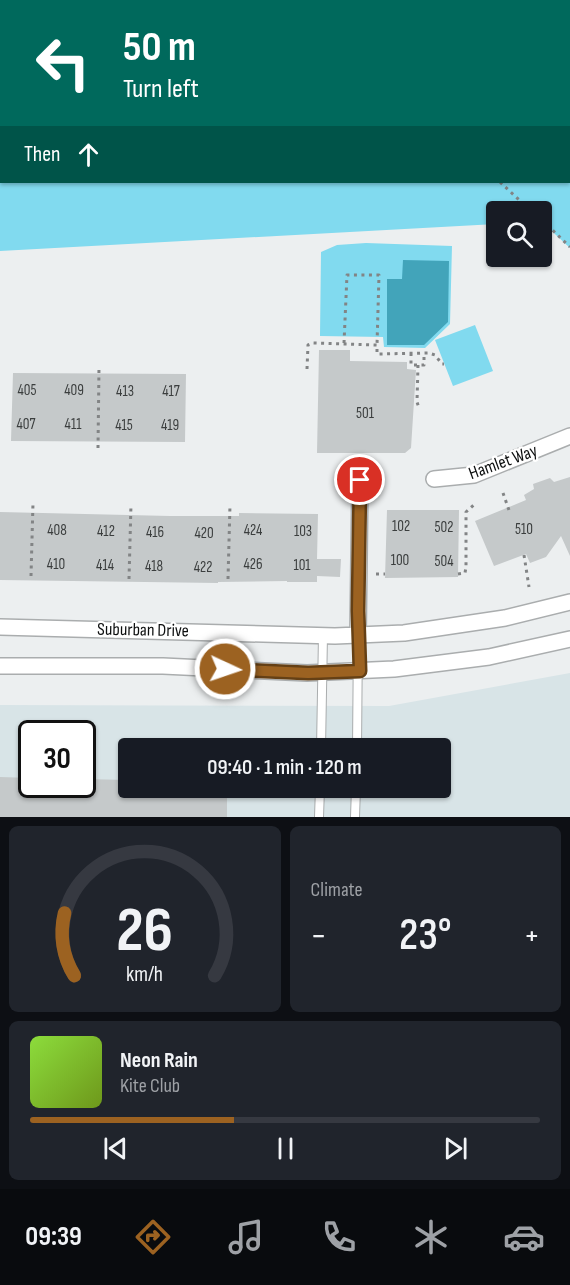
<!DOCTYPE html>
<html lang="en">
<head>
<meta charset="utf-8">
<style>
	body { margin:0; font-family:"Sofia Sans Condensed",sans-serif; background:#20242c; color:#f1f3f6; height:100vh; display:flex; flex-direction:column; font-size:22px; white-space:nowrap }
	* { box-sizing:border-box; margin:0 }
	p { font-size:20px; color:#9ea1a6 }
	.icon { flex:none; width:33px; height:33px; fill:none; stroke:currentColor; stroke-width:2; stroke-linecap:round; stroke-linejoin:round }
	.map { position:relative; height:817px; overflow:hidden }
	.sheet { display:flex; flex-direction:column; gap:9px; padding:9px; background:#0d0f14; flex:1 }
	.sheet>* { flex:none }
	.hud { position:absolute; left:0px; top:0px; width:570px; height:183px; box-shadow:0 2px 4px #0004; background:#00695c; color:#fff; overflow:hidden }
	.tools { position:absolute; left:486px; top:201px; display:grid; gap:12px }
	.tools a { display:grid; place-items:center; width:66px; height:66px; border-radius:6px; background:#171b24; box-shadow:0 2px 4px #0004; font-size:30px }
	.speed { position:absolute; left:18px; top:720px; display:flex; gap:12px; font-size:30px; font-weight:700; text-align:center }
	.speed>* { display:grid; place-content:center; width:78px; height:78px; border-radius:50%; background:#171b24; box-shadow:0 2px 4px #0004; line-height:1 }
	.speed .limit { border:3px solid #111; border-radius:9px; background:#fff; color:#111 }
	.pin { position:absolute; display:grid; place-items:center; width:51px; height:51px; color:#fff; margin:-26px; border:3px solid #fff; border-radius:50%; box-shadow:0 2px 6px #0007 }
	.me { position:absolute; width:66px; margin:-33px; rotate:93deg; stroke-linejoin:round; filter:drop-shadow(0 0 4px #0008) }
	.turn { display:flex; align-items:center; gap:21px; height:126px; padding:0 24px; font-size:27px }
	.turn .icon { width:78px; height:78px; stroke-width:2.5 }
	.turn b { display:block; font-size:42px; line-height:51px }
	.then { display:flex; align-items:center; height:57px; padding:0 24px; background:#0003; gap:12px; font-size:22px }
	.big { font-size:45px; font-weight:600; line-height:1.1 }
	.sheet .card { flex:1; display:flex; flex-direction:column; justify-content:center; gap:9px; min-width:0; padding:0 21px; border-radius:9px; background:#20242c }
	.sheet .dial { align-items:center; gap:0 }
	.dial svg { height:156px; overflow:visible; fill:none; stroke:#363941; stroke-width:7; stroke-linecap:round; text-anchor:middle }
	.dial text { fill:#f1f3f6; stroke:none }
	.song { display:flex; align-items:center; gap:18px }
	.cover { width:72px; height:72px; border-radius:9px; background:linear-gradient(135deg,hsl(90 70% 55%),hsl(80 70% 35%)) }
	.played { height:6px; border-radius:3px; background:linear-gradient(90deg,#9c6221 40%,#363941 40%) }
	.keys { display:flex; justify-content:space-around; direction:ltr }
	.heat { display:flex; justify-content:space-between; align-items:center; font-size:33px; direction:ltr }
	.sheet .tiles { flex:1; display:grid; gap:9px; grid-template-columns:1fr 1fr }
	.card:last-child { grid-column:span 2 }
	.trip { position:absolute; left:118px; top:738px; width:333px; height:60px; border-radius:6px; background:#171b24; box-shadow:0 2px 4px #0004; font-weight:600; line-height:60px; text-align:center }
	.menu { display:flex; height:96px; justify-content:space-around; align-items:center; background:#090b0e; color:#9ea1a6 }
	.menu .icon { width:42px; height:42px }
	.menu .on { color:#9c6221 }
	.menu b { font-size:27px; color:#f1f3f6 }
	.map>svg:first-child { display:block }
	.built { fill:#d8e4e7; fill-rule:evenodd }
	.green { fill:#81daef; fill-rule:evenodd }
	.water { fill:#42a4ba }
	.building { fill:#c5c9ca }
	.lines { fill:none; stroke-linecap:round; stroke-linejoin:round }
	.service-casing { stroke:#aaadae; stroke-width:10 }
	.minor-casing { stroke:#aaadae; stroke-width:18 }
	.path { stroke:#828485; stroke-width:3; stroke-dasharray:3 4.5; stroke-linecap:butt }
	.service { stroke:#fff; stroke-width:8 }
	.minor { stroke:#fff; stroke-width:15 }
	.route-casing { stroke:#654015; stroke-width:15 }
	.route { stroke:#9c6221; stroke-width:10 }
	.labels { text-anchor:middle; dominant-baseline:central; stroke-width:4.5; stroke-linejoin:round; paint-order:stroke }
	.number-label { font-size:15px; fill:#3b3e3e }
	.street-label { font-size:18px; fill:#0d0f0f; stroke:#fff }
</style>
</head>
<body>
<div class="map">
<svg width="570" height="817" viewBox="0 0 570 817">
	<rect width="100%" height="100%" fill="#eceff0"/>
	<path class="built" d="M570 673V817H0V705L389 706ZM32 734H82V784H32ZM129 748H441V788H129Z"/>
	<path class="green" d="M0 0H570V248L542 222V212H496V224L0 251ZM2 2H568V182H2Z
		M366 243 452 246 450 324 425 348 384 347 383 337 320 336 321 252 337 245Z
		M475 325 493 371 453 386 435 340Z"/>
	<path class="water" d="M403 260 449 261 448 322 424 345H387V279H402Z"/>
	<path class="building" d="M319 350H350V361L407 362V369L416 370 411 448 405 453H317Z
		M13 373 186 374 185 442 11 441Z
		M570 477V556L561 536 546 557 530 563 526 554 494 566 475 521 526 500 524 495 534 489 533 484 550 478 554 482Z
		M387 510H459L458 577 385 578Z
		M0 512 170 516H239V513L318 514 317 559H341L340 577 317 576V582H287V581L218 582V583L0 580Z
		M0 777 32 778V784H82V779L129 780V788H227V817H0Z"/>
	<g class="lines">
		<defs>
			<path id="service" d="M321 748 323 635
				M357 748 358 635
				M319 817 320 788
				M355 817 356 788"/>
			<path id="minor" d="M434 479 474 475 570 436
				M0 627 335 636 404 633 505 618 570 602
				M358 635 360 480
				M0 666H163L307 673 394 669 489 657 570 639"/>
		</defs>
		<use href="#service" class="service-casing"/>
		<use href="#minor" class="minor-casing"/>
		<path class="path" d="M308 0 310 2
			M500 182 532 212
			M542 220 570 247
			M344 343 347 275H379L377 345
			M411 353V365H424V353
			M418 365 417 402 419 408
			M307 369 308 345 313 343 377 345V354L429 353 435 355 442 364H444
			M98 448 99 367
			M503 493 510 513
			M524 555 529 587
			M376 574H385
			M458 574 465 573 466 567V512L476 503
			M31 576 33 503
			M129 579 131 504
			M228 579 230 505"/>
		<use href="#service" class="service"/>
		<use href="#minor" class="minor"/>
	</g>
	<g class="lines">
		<defs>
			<path id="route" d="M225 669 308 673 360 671 358 611 360 480"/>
		</defs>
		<use href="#route" class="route-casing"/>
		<use href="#route" class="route"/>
	</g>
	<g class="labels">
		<g class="number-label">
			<text x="27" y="390">405</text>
			<text x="74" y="390">409</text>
			<text x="125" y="391">413</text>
			<text x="171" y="391">417</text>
			<text x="365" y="413">501</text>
			<text x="26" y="424">407</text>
			<text x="73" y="424">411</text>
			<text x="124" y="425">415</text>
			<text x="170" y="425">419</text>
			<text x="401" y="526">102</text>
			<text x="444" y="527">502</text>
			<text x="524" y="529">510</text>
			<text x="57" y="530">408</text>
			<text x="253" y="530">424</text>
			<text x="106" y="531">412</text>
			<text x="303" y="531">103</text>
			<text x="155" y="532">416</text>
			<text x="204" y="533">420</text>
			<text x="400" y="560">100</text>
			<text x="444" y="561">504</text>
			<text x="56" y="564">410</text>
			<text x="253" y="564">426</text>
			<text x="105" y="565">414</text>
			<text x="302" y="565">101</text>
			<text x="154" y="566">418</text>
			<text x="203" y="567">422</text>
		</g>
		<g class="street-label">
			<text transform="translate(503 462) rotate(-20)">Hamlet Way</text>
			<text transform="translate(143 630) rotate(1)">Suburban Drive</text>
		</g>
	</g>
</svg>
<div class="tools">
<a><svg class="icon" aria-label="search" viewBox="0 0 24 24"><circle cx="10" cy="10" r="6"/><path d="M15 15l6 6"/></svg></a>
</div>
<div class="speed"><div class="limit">30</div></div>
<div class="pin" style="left:360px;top:480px;background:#d93025"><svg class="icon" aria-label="arrive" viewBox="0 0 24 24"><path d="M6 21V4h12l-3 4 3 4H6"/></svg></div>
<svg class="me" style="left:225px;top:669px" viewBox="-20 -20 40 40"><circle r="17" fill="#9c6221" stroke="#fff" stroke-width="3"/><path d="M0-11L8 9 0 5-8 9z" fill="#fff"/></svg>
<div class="trip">09:40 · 1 min · 120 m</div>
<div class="hud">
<div class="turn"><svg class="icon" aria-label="left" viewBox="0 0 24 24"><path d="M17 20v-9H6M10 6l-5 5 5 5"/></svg><div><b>50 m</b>Turn left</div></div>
<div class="then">Then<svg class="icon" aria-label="ahead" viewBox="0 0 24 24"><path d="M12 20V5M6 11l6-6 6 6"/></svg></div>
</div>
</div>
<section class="sheet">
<div class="tiles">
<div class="card dial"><svg viewBox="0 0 100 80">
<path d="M14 69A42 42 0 1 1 86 69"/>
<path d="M14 69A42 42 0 0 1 9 37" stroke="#9c6221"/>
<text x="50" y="56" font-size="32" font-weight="700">26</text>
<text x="50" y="72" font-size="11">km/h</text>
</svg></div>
<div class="card"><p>Climate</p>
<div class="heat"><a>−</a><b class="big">23°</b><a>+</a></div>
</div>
<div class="card">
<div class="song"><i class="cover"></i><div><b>Neon Rain</b><p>Kite Club</p></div></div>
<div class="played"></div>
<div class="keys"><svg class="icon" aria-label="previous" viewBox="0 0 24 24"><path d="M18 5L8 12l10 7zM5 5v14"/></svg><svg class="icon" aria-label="pause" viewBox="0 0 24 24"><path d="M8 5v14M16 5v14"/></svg><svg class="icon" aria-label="next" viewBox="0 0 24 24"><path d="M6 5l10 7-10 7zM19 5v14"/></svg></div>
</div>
</div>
</section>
<nav class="menu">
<b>09:39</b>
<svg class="icon on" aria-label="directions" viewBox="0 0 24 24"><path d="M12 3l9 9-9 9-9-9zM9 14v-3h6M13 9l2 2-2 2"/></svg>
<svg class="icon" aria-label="music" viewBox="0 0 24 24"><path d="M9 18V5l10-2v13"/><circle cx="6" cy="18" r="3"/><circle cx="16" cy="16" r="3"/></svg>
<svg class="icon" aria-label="phone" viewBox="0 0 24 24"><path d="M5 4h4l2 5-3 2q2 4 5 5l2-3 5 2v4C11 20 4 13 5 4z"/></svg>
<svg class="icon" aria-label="climate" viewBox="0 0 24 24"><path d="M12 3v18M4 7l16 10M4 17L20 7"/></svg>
<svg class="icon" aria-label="car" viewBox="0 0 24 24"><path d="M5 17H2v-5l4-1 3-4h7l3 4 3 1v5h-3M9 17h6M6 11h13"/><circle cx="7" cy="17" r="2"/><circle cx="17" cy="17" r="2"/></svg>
</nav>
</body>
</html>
